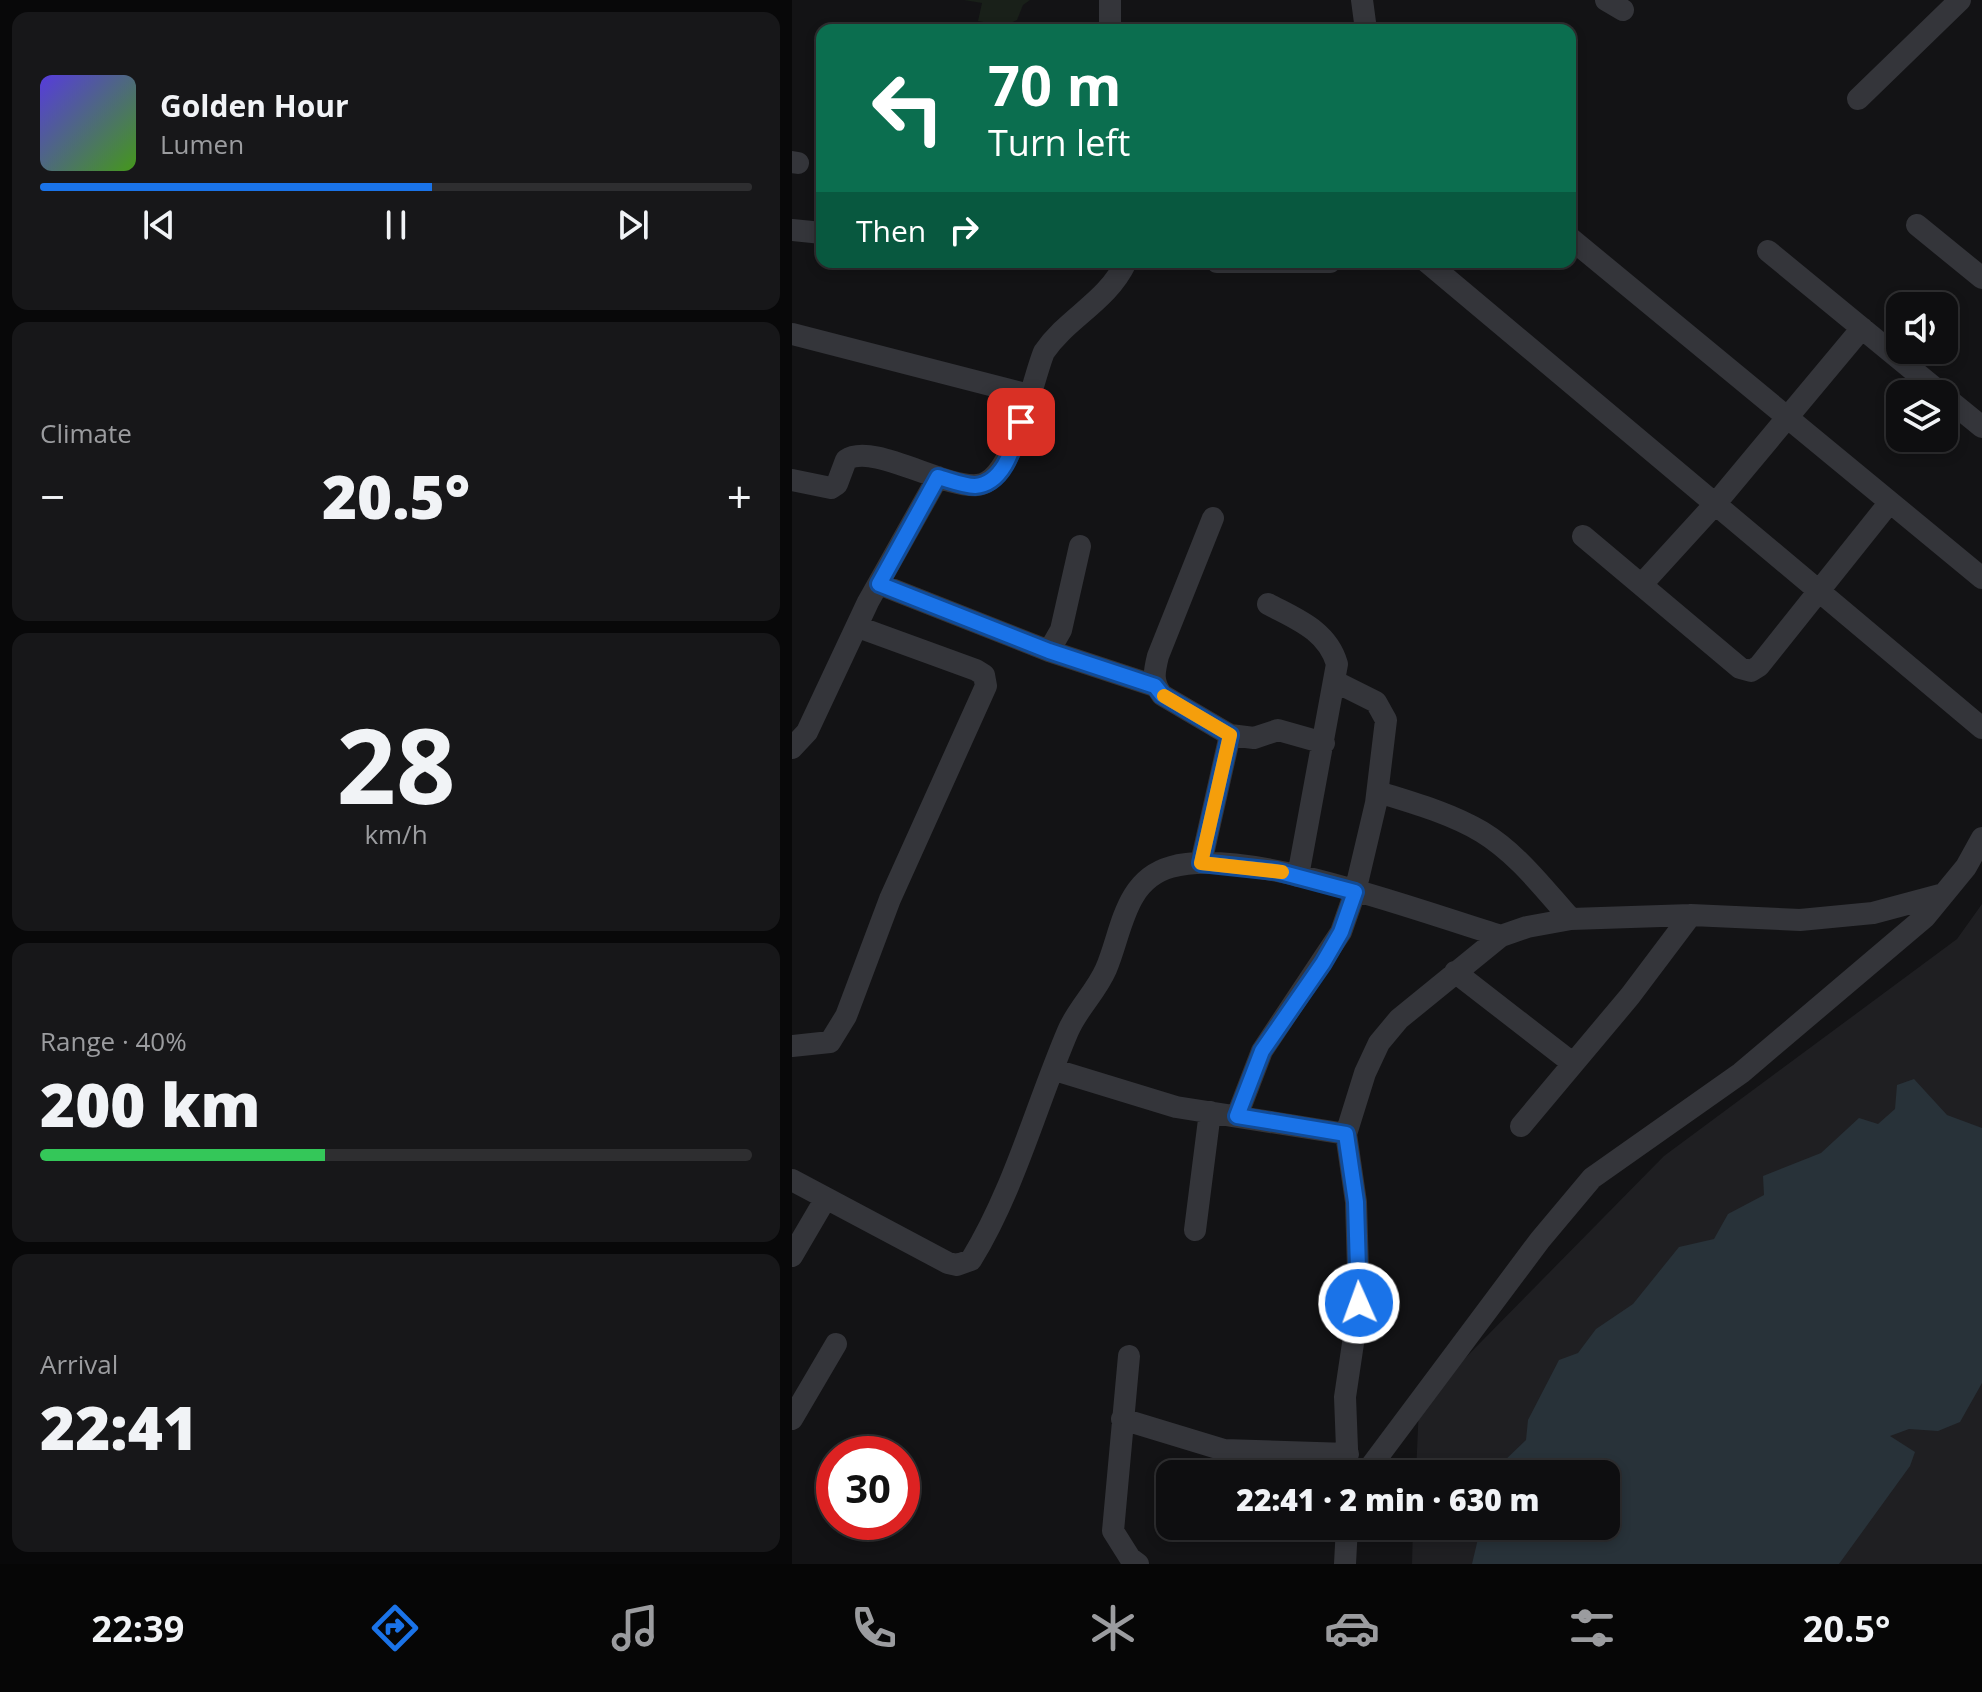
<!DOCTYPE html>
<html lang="en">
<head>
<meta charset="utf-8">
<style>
	body { margin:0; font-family:"Open Sans",sans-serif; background:#171719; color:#f1f3f6; height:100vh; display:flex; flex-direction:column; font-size:30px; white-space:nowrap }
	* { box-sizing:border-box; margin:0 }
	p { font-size:26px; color:#9b9c9f }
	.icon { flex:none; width:44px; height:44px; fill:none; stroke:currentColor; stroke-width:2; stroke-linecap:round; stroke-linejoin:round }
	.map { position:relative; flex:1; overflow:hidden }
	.drawer { display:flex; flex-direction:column; gap:12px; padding:12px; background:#080809; width:792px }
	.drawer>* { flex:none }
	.banner { position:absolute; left:24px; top:24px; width:760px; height:244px; border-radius:16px; box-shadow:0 4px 12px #0003,0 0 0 2px #2e2e30; background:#0b6e4f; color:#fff; overflow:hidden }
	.fabs { position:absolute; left:1094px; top:292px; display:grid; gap:16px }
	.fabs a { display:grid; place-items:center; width:72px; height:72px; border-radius:16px; background:#0e0e10; box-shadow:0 4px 12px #0003,0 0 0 2px #2e2e30; font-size:40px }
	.speed { position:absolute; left:24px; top:1436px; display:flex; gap:16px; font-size:40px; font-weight:700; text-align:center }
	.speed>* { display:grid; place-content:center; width:104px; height:104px; border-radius:50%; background:#0e0e10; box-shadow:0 4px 12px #0003,0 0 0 2px #2e2e30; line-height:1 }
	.speed .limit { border:12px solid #d22; background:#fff; color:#111 }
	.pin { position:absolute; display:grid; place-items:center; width:68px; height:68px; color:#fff; margin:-34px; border-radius:16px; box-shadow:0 4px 12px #0006 }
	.me { position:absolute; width:88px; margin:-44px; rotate:358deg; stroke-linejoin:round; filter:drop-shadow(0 0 6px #0008) }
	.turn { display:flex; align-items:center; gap:28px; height:168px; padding:0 40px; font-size:36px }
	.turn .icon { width:104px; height:104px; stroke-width:2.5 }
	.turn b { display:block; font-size:56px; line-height:68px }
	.then { display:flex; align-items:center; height:76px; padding:0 40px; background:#0003; gap:16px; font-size:30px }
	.big { font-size:60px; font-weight:800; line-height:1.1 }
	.drawer .card { flex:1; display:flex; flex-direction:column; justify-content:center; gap:12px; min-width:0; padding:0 28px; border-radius:16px; background:#171719 }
	.drawer .dial { align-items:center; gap:0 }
	.dial b { font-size:104px; line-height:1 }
	.song { display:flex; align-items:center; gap:24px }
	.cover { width:96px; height:96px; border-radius:12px; background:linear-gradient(135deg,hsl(250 70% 55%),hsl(100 70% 35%)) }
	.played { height:8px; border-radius:4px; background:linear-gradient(90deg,#1a73e8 55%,#2e2e30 55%) }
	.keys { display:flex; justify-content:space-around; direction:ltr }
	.heat { display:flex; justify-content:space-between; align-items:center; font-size:44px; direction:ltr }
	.charge { height:12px; border-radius:6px; background:linear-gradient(90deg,#34c759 40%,#2e2e30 0) }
	.trip { position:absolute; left:364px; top:1460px; width:464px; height:80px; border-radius:16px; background:#0e0e10; box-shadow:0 4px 12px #0003,0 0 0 2px #2e2e30; font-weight:800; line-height:80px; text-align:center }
	.tabs { display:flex; height:128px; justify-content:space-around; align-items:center; background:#060606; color:#9b9c9f }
	.tabs .icon { width:56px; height:56px }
	.tabs .selected { color:#1a73e8 }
	.tabs b { font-size:36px; color:#f1f3f6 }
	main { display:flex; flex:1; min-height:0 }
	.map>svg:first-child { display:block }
	.built { fill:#1f1f22 }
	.green { fill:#192019 }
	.water { fill:#283239 }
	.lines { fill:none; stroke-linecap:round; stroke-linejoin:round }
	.minor { stroke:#34353a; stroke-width:22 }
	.route-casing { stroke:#114b97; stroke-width:20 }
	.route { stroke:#1a73e8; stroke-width:14 }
	.slow { stroke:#f59e0b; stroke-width:14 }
</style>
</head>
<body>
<main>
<section class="drawer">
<div class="card">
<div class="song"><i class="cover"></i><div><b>Golden Hour</b><p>Lumen</p></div></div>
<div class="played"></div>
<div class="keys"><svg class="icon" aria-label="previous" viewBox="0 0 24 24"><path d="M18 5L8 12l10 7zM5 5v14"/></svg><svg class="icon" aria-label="pause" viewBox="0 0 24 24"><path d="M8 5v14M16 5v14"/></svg><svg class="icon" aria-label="next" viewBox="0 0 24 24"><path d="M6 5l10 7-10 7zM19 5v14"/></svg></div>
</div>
<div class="card"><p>Climate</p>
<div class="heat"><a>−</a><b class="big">20.5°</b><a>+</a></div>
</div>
<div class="card dial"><b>28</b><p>km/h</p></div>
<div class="card"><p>Range · 40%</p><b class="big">200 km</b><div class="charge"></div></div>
<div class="card"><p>Arrival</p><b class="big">22:41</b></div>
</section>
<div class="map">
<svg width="1190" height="1564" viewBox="0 0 1190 1564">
	<rect width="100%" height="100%" fill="#131315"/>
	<path class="built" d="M1190 904V1564H620L621 1526H814V1474H624L627 1405 872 1156 1165 939Z"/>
	<path class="green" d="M172 0H238L231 5 225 20 212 26 186 21 190 3Z"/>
	<path class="water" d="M1122 1079 1155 1115 1190 1128V1383L1168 1422 1146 1431 1117 1429 1098 1436 1123 1452 1118 1466 1047 1564H680L689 1526H814V1474H706L709 1464 734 1440 736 1420 767 1360 786 1353 804 1329 841 1304 887 1247 922 1239 936 1214 972 1195 971 1176 1029 1153 1067 1118 1086 1124 1103 1109 1105 1085Z"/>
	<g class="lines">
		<path class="minor" d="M570 0 574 30
			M814 0 831 10
			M318 30V0
			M1066 99 1168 0
			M0 162 6 163
			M1125 225 1190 278
			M0 230 30 233
			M778 238 1190 578
			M976 251 1150 394
			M425 262H538
			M635 262 1190 728
			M0 334 237 395
			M1152 396 1190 427
			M0 480 39 488 45 484 54 460C80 442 151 488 185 485 222 482 239 383 252 352 276 317 315 302 334 262
			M421 518 366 656C362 672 360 682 370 695L438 735 462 738 486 730 532 743
			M791 536 948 668 959 671 967 666 1098 502
			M851 583 924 503 1070 328
			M87 584 257 651 363 686
			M476 604C504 619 535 630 545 664L506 876
			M257 651 269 630 288 546
			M0 748 15 732 76 602 146 477
			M586 792C621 803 658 813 690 832 726 854 752 889 779 919
			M409 863 438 735
			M663 972 779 1062
			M0 1046 38 1042 54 1016 98 899 194 686 192 675 184 670 66 627
			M263 1070 384 1107 554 1134
			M445 1116 470 1051 549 932 563 892 584 803 594 720 584 702 544 682
			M729 1126 838 996 899 915
			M0 1180 156 1263 165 1265 179 1260C222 1190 244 1106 276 1031 286 1008 304 992 314 969 330 932 332 880 379 867 453 845 632 913 709 936
			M403 1230 418 1112
			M0 1256 34 1198
			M337 1356 321 1531 338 1558 346 1564
			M0 1419 44 1344
			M330 1419 432 1450 556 1454
			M556 1474 553 1397 567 1303 564 1202 554 1134 573 1073 587 1043 607 1019 709 936 735 927 779 919 899 915 1008 920 1081 913 1152 894
			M573 1474 748 1240 800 1178 949 1073 1133 917 1174 867 1190 838
			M553 1564 555 1526"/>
	</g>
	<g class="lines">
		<defs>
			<path id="route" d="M229 422C222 444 213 484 183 486 172 486 157 480 146 477L87 584 257 651 363 686 370 695 438 735 409 863 484 871 563 892 549 932 531 963 470 1051 445 1116 554 1134 564 1202 567 1303"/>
		</defs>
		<use href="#route" class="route-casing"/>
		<use href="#route" class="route"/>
		<path class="slow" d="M372 696 438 735 409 863 490 872"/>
	</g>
</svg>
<div class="fabs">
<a><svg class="icon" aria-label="sound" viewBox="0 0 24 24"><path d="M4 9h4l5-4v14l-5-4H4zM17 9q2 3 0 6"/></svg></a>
<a><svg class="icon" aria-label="layers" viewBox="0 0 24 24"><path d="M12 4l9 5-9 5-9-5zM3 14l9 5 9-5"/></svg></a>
</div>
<div class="speed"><div class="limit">30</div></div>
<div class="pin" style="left:229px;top:422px;background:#d93025"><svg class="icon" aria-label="arrive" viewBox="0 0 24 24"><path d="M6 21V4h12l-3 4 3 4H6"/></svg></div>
<svg class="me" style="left:567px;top:1303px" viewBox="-20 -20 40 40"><circle r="17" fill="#1a73e8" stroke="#fff" stroke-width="3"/><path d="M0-11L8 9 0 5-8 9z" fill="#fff"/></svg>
<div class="trip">22:41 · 2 min · 630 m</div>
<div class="banner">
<div class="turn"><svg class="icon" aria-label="left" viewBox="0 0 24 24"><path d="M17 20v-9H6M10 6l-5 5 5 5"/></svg><div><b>70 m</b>Turn left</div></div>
<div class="then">Then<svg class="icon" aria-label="right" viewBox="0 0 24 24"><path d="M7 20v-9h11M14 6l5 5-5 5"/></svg></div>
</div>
</div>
</main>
<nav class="tabs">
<b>22:39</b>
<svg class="icon selected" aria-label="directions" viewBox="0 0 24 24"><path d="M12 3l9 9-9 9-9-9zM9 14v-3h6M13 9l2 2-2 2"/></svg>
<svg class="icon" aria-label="music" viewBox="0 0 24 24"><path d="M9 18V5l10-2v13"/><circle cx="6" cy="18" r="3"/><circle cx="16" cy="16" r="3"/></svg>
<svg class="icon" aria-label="phone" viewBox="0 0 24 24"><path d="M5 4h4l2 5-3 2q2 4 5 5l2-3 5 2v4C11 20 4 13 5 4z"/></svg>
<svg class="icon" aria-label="climate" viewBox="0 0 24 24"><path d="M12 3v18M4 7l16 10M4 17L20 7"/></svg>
<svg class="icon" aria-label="car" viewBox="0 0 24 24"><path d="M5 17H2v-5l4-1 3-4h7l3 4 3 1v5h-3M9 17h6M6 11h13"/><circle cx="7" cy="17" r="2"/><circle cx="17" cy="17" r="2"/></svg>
<svg class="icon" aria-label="filters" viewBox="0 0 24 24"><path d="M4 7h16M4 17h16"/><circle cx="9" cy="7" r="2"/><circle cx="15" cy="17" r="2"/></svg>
<b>20.5°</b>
</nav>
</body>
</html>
